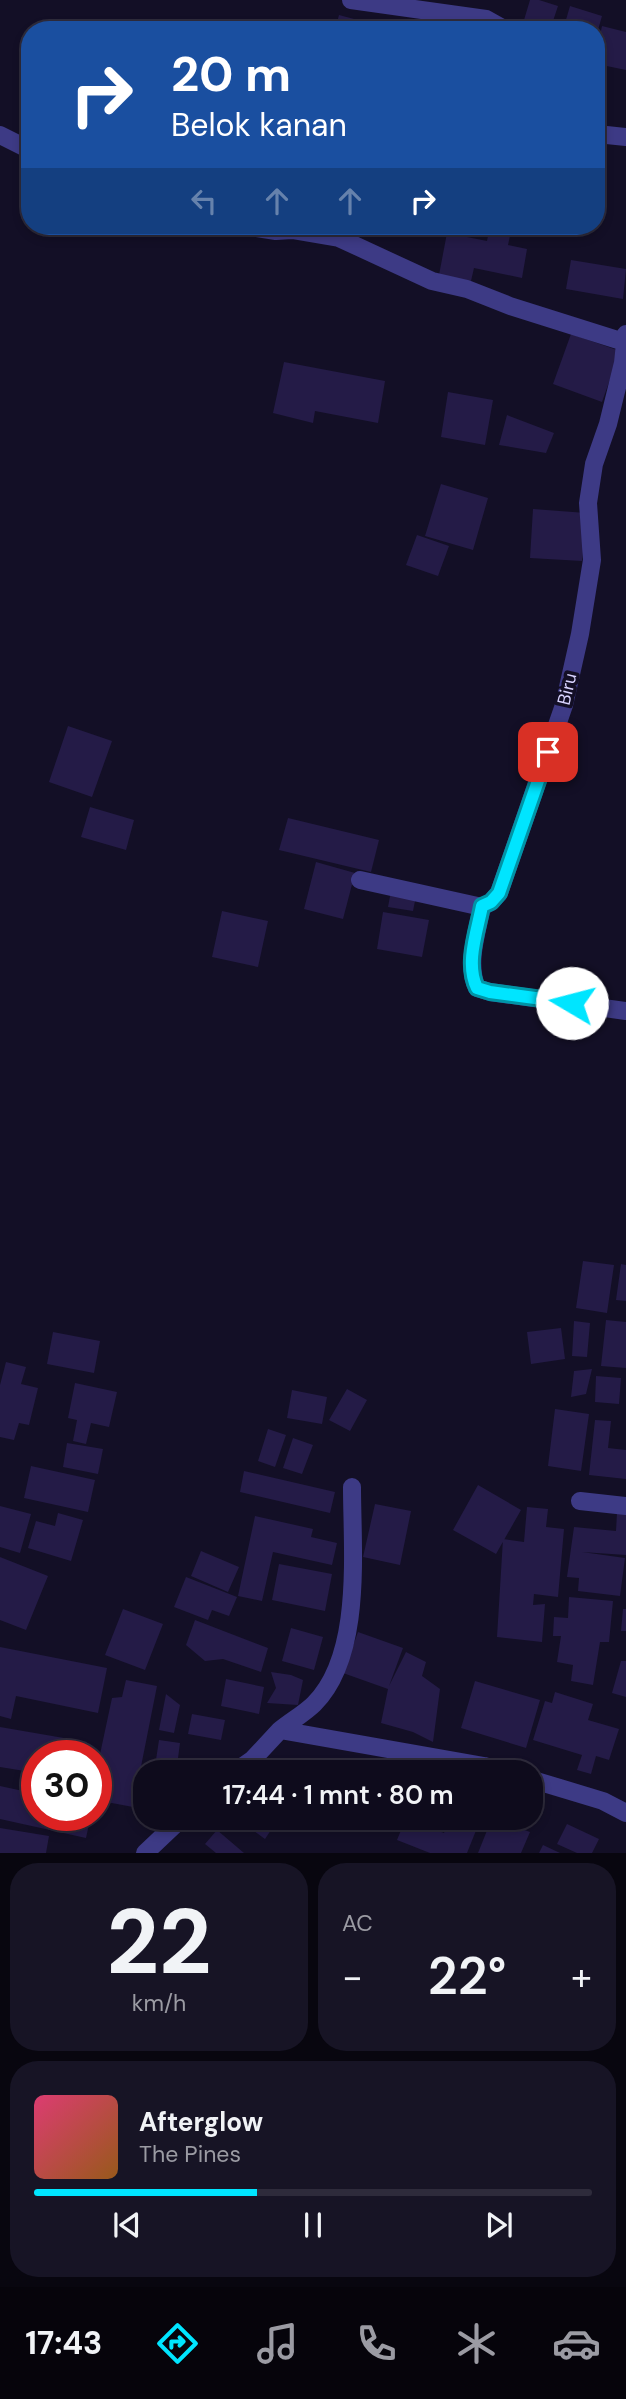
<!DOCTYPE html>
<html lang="id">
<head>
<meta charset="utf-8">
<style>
	body { margin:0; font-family:"DM Sans",sans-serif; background:#171425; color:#f1f3f6; height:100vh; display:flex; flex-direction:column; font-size:26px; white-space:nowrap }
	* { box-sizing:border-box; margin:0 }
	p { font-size:23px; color:#9b9ba3 }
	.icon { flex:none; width:38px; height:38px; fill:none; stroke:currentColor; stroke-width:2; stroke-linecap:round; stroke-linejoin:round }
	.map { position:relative; height:1853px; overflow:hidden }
	.panel { display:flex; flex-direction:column; gap:10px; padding:10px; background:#08060f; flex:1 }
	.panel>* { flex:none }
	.hud { position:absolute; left:21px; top:21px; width:584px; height:214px; border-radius:28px; box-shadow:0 4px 10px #0003,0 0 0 2px #2e2b3b; background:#1a4fa0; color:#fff; overflow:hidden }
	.speed { position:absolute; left:21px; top:1740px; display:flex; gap:14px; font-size:35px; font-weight:700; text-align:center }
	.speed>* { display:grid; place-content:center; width:91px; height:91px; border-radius:50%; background:#0e0b1c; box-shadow:0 4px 10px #0003,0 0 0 2px #2e2b3b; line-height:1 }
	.speed .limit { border:10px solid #d22; background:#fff; color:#111 }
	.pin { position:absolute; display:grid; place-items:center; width:60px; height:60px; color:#fff; margin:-30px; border-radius:14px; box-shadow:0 4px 10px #0006 }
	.me { position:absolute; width:77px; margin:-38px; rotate:278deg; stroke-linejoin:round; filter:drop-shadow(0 0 5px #0008) }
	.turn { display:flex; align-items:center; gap:24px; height:147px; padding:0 35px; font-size:32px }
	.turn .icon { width:91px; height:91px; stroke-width:2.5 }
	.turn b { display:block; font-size:49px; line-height:60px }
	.lanes { display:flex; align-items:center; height:66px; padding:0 35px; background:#0003; justify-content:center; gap:35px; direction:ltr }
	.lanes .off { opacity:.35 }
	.big { font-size:52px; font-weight:600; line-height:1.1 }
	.panel .card { flex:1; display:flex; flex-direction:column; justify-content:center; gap:10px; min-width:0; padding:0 24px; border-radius:28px; background:#171425 }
	.panel .dial { align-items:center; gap:0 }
	.dial b { font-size:91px; line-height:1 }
	.song { display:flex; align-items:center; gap:21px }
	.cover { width:84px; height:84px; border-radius:10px; background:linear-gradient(135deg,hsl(340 70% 55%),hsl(30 70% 35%)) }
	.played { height:7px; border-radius:4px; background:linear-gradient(90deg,#00e5ff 40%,#2e2b3b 40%) }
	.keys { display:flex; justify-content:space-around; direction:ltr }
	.heat { display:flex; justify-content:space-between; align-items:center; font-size:38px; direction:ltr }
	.panel .tiles { flex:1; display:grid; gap:10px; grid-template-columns:1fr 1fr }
	.card:last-child { grid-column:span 2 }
	.trip { position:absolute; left:133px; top:1760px; width:410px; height:70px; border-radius:28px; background:#0e0b1c; box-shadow:0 4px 10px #0003,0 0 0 2px #2e2b3b; font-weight:600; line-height:70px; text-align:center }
	.tabs { display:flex; height:112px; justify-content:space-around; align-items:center; background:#06040b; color:#9b9ba3 }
	.tabs .icon { width:49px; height:49px }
	.tabs .on { color:#00e5ff }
	.tabs b { font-size:32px; color:#f1f3f6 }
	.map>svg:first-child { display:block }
	.building { fill:#241b47 }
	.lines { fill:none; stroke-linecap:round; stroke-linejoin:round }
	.street { stroke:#3d3a85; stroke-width:18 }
	.route-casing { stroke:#0095a6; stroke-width:18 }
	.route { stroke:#00e5ff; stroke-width:12 }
	.labels { text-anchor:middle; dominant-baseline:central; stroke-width:7; stroke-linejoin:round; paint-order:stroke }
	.street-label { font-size:18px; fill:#d9d4ff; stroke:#130f26 }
</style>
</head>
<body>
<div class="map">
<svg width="626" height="1853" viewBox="0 0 626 1853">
	<rect width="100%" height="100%" fill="#130f26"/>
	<path class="building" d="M530 0H539L558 6 550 30H521Z
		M570 6 602 16 598 30H563Z
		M339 15 373 24 371 30H335Z
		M602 26 626 32V70L597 64V50Z
		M490 226H512L508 245 527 249 522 278 474 268 471 281 439 275 447 233 487 241Z
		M571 260 626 269 623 299 566 289Z
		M571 334 620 351 602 402 553 384Z
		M284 362 385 381 378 423 315 411 313 423 273 413Z
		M448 392 493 400 485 445 441 437Z
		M507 415 554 433 546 453 499 445Z
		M441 484 488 498 473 550 425 536Z
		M533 509 586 513 582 561 530 558Z
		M417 535 449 546 438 576 406 565Z
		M68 726 112 741 92 797 49 782Z
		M90 807 134 820 126 850 81 837Z
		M288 818 379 840 371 872 279 850Z
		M316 862 355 873 343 919 304 909Z
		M391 891 416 896 413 911 388 907Z
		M222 911 268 921 258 967 212 957Z
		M383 912 429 920 422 957 377 949Z
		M583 1261 614 1265 607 1313 576 1308Z
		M621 1264 626 1265V1301L616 1300Z
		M606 1320 626 1322V1368L601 1366Z
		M574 1321 590 1323 587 1357 572 1356Z
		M561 1328 565 1359 531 1364 527 1332Z
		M53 1332 100 1341 94 1373 47 1364Z
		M6 1362 26 1367 21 1384 38 1388 29 1425 19 1423 14 1440 0 1437V1385Z
		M592 1369 586 1394 571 1397 574 1371Z
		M596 1376 621 1378 619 1404 595 1402Z
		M75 1383 117 1392 109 1427 91 1423 86 1444 73 1441 77 1420 68 1418Z
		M347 1389 367 1400 350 1431 329 1420Z
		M292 1390 327 1397 322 1424 287 1418Z
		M555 1409 589 1414 581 1471 548 1466Z
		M595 1420 611 1421 608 1448 626 1450V1479L589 1475Z
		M268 1429 286 1435 275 1467 258 1461Z
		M293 1438 313 1445 302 1474 283 1468Z
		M67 1443 103 1449 98 1474 63 1467Z
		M31 1466 95 1480 88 1512 24 1498Z
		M244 1471 335 1492 330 1513 240 1492Z
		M478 1485 521 1510 496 1554 453 1530Z
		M375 1504 411 1511 400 1565 363 1557Z
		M0 1506 31 1514 20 1553 0 1547Z
		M527 1507 548 1509 546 1527 564 1529 558 1597 534 1594 533 1605 545 1604 542 1642 497 1637 503 1539 524 1542Z
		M58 1513 83 1520 71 1561 28 1548 36 1521 55 1526Z
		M617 1513 626 1514V1555L582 1552 625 1558 620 1596 578 1591 579 1578 567 1577 574 1527 616 1531Z
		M255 1516 313 1529 311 1537 337 1543 332 1565 273 1552 262 1601 238 1596Z
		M201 1551 239 1567 228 1592 191 1576Z
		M0 1557 48 1576 26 1630 0 1620Z
		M279 1564 332 1574 325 1611 272 1600Z
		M186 1577 237 1597 229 1616 212 1610 208 1620 174 1607Z
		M569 1597 613 1601 609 1642H600L593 1685 571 1681 573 1665 557 1662 561 1636H553L554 1617 568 1618Z
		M123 1609 163 1624 145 1670 105 1655Z
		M623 1609H626V1631H621Z
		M195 1620 268 1648 261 1672 223 1659 205 1661 186 1645Z
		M291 1628 323 1637 314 1670 282 1661Z
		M358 1632 403 1648 389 1686 406 1652 426 1662 422 1676 440 1689 433 1742 413 1732 381 1723 388 1689 343 1673Z
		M0 1647 107 1668 98 1713 16 1696 11 1719 0 1716Z
		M621 1661H626V1697L612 1693Z
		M271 1672 291 1675 303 1680 298 1705 267 1703 276 1688Z
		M226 1679 264 1687 259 1714 221 1706Z
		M126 1680 157 1686 133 1807 96 1800V1773L112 1698 122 1697Z
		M475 1681 540 1700 526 1748 461 1728Z
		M555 1692 593 1704 588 1720 619 1729 609 1760 596 1756 591 1774 577 1770 582 1755 533 1740 545 1701 552 1703Z
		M166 1694 180 1705 174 1733 159 1730Z
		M192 1714 225 1720 221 1740 188 1734Z
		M0 1727 87 1742 84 1755H37V1773L0 1767Z
		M159 1740 180 1743 176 1773H154Z
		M283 1759 295 1773H266Z
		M0 1786 37 1794V1815H91L86 1838 0 1819Z
		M236 1818H268L273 1827 265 1839Z
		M406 1818H433L429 1827 444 1833 450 1818H481L467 1853H430L397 1840Z
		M492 1818 530 1832 521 1853H478Z
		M567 1824 599 1839 592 1853H577L557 1844Z
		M0 1828 49 1836 46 1853H0Z
		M217 1830 244 1853H216L205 1844Z
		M543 1845 560 1853H539Z"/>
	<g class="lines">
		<path class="street" d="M351 0 486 19 506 30
			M597 134 626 137
			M0 135 30 150
			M242 226 276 231 292 230 339 238 432 281 467 289 510 306 624 342
			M360 880 482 907 491 902 499 893 564 705 580 634 592 560 588 503 594 464 608 424 623 363 626 334
			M482 907C477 932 466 964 477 988L490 992 626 1011
			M580 1501 626 1506
			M280 1730C291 1721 305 1713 314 1704 363 1655 352 1551 352 1487
			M233 1773 253 1759 280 1730 484 1766 508 1773
			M530 1779 603 1801 626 1813
			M145 1853 182 1818"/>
	</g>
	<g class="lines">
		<defs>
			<path id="route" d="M548 752 499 893 491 902 482 906C477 932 465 964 477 988L490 992 572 1003"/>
		</defs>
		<use href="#route" class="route-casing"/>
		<use href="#route" class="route"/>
	</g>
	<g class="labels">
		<g class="street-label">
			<text transform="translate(567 689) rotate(-77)">Biru</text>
		</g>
	</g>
</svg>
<div class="speed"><div class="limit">30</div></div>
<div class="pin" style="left:548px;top:752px;background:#d93025"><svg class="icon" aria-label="arrive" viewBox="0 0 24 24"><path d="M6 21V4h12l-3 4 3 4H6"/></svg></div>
<svg class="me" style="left:572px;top:1003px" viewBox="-20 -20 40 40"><circle r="19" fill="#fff"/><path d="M0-13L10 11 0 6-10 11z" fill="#00e5ff"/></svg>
<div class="trip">17:44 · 1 mnt · 80 m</div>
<div class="hud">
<div class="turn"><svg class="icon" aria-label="right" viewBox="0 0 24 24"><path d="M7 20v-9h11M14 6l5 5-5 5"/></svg><div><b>20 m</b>Belok kanan</div></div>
<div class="lanes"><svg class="icon off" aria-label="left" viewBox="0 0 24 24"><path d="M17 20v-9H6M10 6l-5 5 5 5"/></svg><svg class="icon off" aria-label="ahead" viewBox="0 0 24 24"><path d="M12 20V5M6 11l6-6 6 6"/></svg><svg class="icon off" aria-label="ahead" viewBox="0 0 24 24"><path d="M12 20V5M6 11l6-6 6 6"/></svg><svg class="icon" aria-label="right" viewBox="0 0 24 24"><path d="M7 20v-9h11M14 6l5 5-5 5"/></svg></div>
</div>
</div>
<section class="panel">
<div class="tiles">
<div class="card dial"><b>22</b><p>km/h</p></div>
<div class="card"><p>AC</p>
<div class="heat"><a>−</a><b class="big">22°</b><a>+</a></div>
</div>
<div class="card">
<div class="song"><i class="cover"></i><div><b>Afterglow</b><p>The Pines</p></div></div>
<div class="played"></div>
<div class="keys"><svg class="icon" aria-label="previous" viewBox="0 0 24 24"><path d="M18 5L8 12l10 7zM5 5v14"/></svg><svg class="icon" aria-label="pause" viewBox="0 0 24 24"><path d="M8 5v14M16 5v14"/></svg><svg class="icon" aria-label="next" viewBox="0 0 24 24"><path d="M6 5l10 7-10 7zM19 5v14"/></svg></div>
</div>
</div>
</section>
<nav class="tabs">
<b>17:43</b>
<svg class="icon on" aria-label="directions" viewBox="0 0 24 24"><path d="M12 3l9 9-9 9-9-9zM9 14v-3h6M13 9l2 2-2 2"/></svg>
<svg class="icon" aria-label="music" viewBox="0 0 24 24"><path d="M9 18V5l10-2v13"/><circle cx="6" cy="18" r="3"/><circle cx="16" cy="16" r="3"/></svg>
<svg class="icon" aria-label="phone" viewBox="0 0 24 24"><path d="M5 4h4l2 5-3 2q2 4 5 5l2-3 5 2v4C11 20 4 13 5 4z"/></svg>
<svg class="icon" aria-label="climate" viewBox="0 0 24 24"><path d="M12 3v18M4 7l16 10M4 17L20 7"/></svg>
<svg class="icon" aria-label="car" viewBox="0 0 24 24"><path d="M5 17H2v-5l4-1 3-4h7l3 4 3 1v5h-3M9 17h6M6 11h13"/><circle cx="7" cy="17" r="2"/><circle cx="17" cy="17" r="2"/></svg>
</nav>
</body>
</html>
